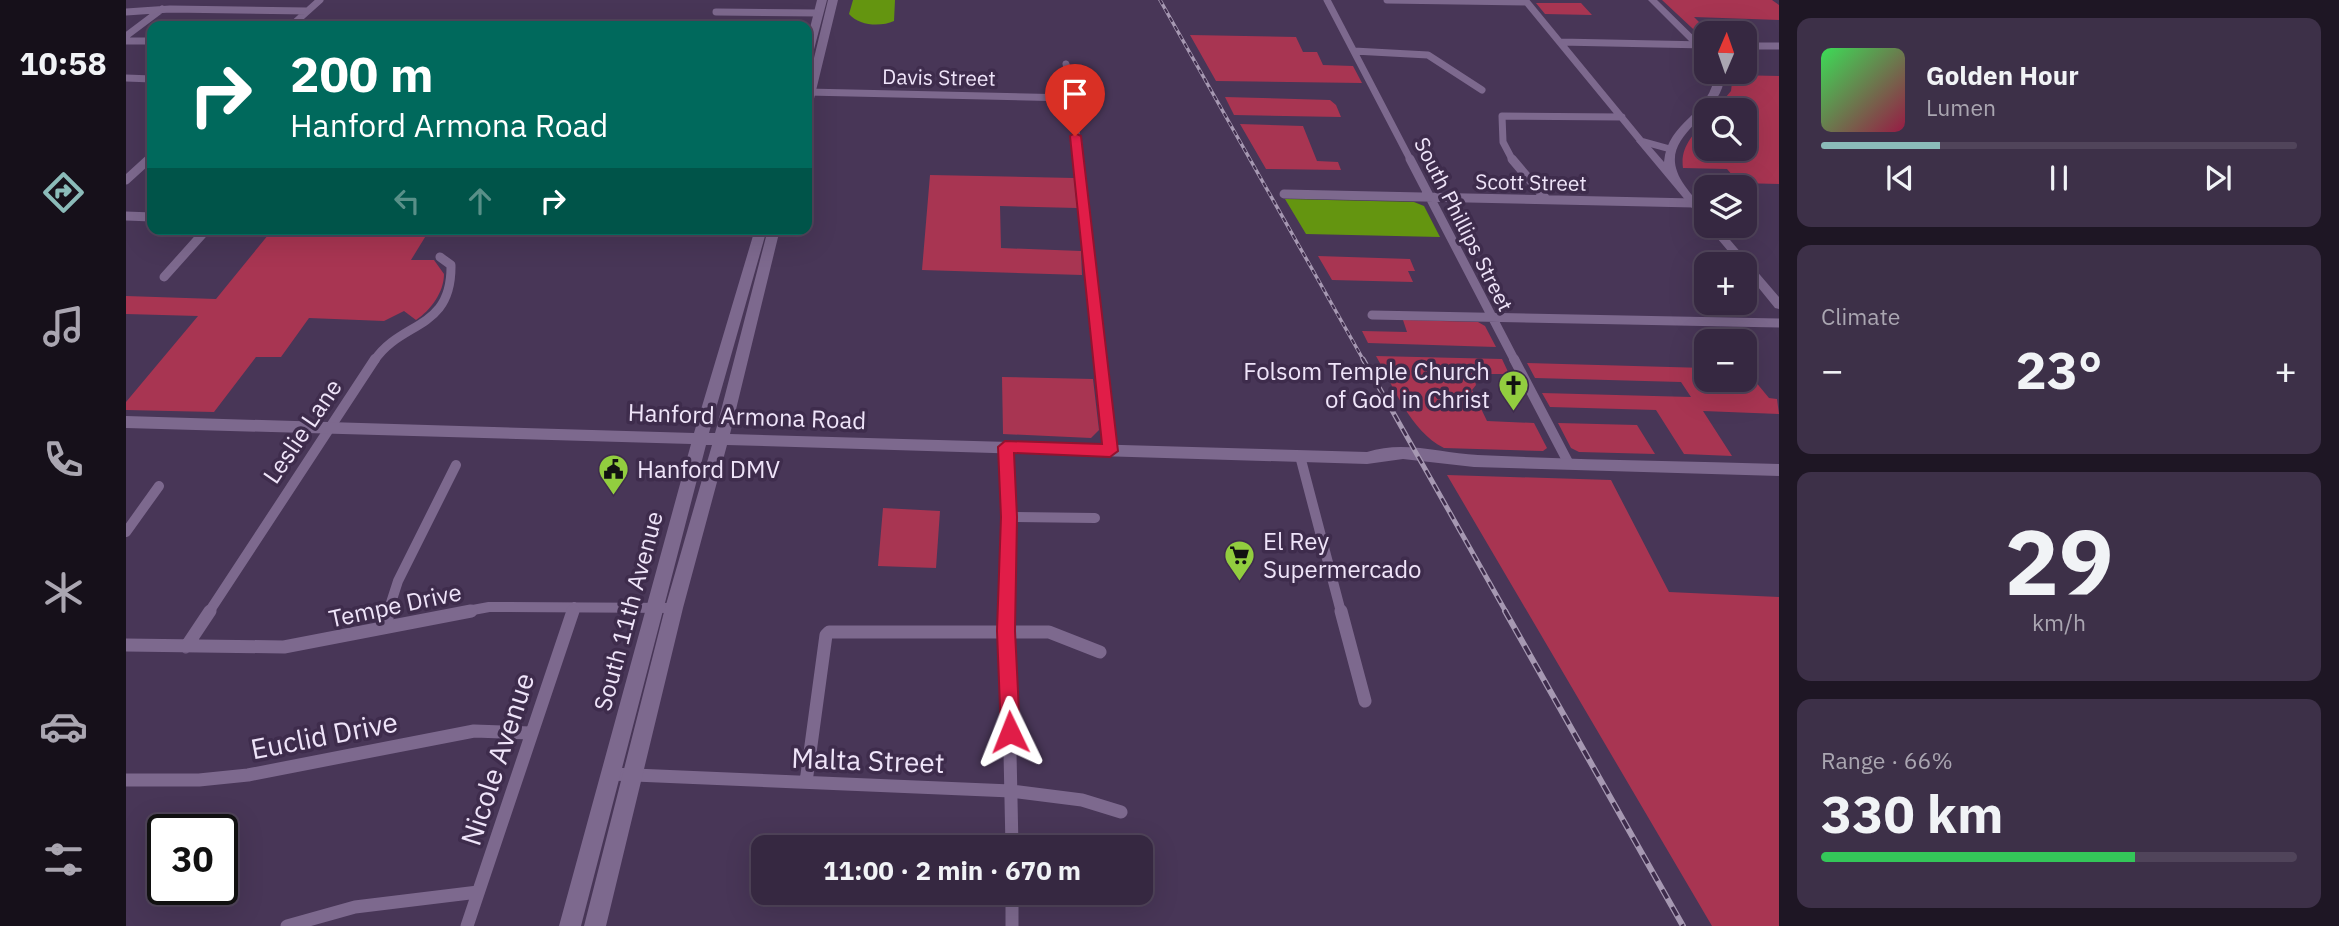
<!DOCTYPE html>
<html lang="en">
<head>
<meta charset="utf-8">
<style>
	body { margin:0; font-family:"IBM Plex Sans",sans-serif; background:#3d3048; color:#f1f3f6; height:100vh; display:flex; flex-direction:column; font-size:26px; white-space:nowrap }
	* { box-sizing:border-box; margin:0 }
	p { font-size:23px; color:#aaa6b1 }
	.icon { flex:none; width:38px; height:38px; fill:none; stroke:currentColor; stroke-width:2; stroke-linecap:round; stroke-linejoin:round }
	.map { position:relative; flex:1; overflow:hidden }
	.details { display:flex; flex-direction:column; gap:18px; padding:18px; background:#1e1624; width:560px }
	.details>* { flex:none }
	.guide { position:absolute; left:21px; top:21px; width:665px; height:214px; border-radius:14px; box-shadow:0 7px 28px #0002,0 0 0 2px #50445a; background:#00695c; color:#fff; overflow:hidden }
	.needle { width:46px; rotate:2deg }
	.fabs { position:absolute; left:1568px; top:21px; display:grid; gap:14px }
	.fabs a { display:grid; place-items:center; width:63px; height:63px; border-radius:14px; background:#362841; box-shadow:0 7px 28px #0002,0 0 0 2px #50445a; font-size:35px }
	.speed { position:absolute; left:21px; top:814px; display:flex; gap:14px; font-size:35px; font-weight:700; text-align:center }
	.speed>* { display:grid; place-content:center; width:91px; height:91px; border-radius:50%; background:#362841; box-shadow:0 7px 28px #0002,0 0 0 2px #50445a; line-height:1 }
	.speed .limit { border:4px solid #111; border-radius:10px; background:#fff; color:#111 }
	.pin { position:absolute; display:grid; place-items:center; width:60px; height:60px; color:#fff; margin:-72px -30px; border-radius:50% 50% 50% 0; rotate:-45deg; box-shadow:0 0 7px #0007 }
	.pin .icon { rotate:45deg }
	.me { position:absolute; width:77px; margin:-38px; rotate:358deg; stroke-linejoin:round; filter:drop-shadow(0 0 5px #0008) }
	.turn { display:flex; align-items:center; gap:24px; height:147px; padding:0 28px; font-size:32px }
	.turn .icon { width:91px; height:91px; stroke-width:2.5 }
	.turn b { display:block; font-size:49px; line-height:60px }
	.lanes { display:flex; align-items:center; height:66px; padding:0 28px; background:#0003; justify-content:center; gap:35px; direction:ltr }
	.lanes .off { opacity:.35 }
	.big { font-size:52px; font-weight:700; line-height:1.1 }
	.details .tile { flex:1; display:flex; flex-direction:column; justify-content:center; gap:10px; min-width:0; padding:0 24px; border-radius:14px; background:#3d3048 }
	.details .dial { align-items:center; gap:0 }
	.dial b { font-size:91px; line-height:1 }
	.song { display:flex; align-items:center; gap:21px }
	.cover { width:84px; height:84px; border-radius:10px; background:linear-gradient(135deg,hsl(130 70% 55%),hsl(340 70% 35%)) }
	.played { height:7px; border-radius:4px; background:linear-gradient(90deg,#8bbbb9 25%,#50445a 25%) }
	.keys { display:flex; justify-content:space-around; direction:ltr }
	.heat { display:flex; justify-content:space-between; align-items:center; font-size:38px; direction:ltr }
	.charge { height:10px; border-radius:5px; background:linear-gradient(90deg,#34c759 66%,#50445a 0) }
	.trip { position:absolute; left:625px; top:835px; width:402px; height:70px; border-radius:14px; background:#362841; box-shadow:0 7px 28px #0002,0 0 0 2px #50445a; font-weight:700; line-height:70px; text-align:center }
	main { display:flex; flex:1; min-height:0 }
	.tab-bar { display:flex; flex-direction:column; width:126px; justify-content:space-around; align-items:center; background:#16101a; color:#aaa6b1 }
	.tab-bar .icon { width:49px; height:49px }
	.tab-bar .on { color:#8bbbb9 }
	.tab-bar b { font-size:32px; color:#f1f3f6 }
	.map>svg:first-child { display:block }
	.green { fill:#a83552 }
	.water { fill:#649510 }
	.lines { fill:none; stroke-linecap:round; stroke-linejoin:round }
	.minor-far3 { stroke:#7d698e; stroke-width:7 }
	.minor-far2 { stroke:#7d698e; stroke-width:9 }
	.minor-far1 { stroke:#7d698e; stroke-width:10 }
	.minor { stroke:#7d698e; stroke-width:13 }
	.tertiary { fill:#7d698e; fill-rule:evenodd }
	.secondary { fill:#7d698e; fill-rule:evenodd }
	.rail-far2-casing { stroke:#a698b2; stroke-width:3.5 }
	.rail-far1-casing { stroke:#a698b2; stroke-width:5 }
	.rail-casing { stroke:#a698b2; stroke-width:6 }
	.rail-far2 { stroke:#3e2c4c; stroke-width:2; stroke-dasharray:5; stroke-linecap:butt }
	.rail-far1 { stroke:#3e2c4c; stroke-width:2.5; stroke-dasharray:8; stroke-linecap:butt }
	.rail { stroke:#3e2c4c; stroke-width:3.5; stroke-dasharray:10; stroke-linecap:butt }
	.route { fill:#e11d48; stroke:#92132f; stroke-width:2 }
	.labels { text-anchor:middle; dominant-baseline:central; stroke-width:7; stroke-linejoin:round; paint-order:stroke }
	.far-street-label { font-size:21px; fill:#efe4f9; stroke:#3e2c4c }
	.poi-label { font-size:24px; fill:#efe4f9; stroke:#3e2c4c; text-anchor:start }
	.street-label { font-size:24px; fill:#efe4f9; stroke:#3e2c4c }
	.near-street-label { font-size:28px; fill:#efe4f9; stroke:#3e2c4c }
</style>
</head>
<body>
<main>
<nav class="tab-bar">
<b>10:58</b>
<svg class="icon on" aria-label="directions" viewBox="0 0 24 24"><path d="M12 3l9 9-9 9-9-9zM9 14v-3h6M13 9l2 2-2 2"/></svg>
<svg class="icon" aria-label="music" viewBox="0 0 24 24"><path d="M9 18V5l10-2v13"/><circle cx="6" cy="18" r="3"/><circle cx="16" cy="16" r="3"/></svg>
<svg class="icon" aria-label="phone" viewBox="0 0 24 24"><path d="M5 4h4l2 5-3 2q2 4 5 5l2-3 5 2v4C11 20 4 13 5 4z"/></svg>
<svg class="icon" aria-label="climate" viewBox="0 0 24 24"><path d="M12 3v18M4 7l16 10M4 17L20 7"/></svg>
<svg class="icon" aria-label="car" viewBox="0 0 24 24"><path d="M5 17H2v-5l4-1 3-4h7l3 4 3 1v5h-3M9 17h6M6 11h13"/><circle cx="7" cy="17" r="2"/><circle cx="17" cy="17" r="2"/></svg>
<svg class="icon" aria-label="filters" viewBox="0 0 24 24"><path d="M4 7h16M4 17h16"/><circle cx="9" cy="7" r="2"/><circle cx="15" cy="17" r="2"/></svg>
</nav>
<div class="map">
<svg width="1653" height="926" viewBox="0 0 1653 926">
	<rect width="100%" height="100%" fill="#483657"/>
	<path class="green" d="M1536 0H1646L1653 5V20L1568 17 1584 33H1580V41Z
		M1410 3H1455L1466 15 1419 14Z
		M1064 35 1170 37 1177 52H1191L1197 65 1227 66 1236 83 1090 81Z
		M1607 75 1653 76V184L1613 183 1601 169 1557 168C1554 147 1567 135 1580 120V149H1619V110H1589L1605 91Z
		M1099 97 1204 100 1210 105 1215 117 1108 115Z
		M1114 124 1177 126 1191 161 1212 162 1215 170 1140 169Z
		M804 175 948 178 951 208 874 206 875 248 955 251 956 275 796 270Z
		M147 229H304L285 260H308L318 274C318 292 305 310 290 320L278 311 258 321 183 318 155 357H130L88 412 0 410V402L72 316 0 314V296L90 299Z
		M1192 256 1284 259 1289 271H1282L1287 282 1206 280Z
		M1277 320 1352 322 1359 326 1370 347 1242 343 1236 331 1281 332Z
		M1250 356 1376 359 1383 374H1347L1350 385 1346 390 1361 421 1408 423 1421 448 1417 451 1318 448C1284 431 1268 387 1250 356Z
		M1401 363 1580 368V380H1619V369L1643 398 1651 399 1653 414 1577 411 1606 456 1558 454 1530 410 1424 407 1416 393 1565 397 1555 382 1409 378Z
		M876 377 967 379 973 430 965 438 877 434Z
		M1432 423 1511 425 1529 454 1453 452 1445 448Z
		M1321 475 1485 480 1543 592 1653 597V926H1586Z
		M757 508 814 511 810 568 752 566Z"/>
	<path class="water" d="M727 0H769L768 21C755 27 733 26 723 14Z
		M1159 199 1288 202 1298 206 1314 237 1180 234Z"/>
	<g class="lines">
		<path class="minor-far3" d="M1201 0 1285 161
			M1261 0 1400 2
			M1399 0 1515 141 1544 149
			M0 12 44 9 181 11
			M590 12 693 13
			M165 26 194 0
			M0 36 36 9
			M0 41H26
			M1434 42 1580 45
			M1619 46H1653
			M1228 51 1302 55 1356 90
			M940 64 945 84 953 161
			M0 78 26 79
			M681 92 945 98
			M21 161 26 156
			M1387 161 1377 142 1376 116 1496 117"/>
		<path class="minor-far2" d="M953 159 974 361
			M1284 159 1389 361
			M1386 159 1420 199
			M0 180 23 159
			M1158 194 1568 203
			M0 216 26 217
			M38 277 81 229
			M1246 315 1653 323
			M248 361C275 320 326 331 325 265L314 257"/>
		<path class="minor-far1" d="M974 359 984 451
			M1388 359 1443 464
			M879 447 883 517 880 612
			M1174 456 1215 612
			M883 517 969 518
			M0 532 33 486
			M83 612 249 359
			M262 612 272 581 330 465
			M336 612 363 607 548 608
			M446 612 448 607"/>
		<path class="minor" d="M881 611 886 847
			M1215 611 1239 701
			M258 627 263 611
			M0 645 158 647 345 611
			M60 647 84 611
			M485 774 885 791 956 800 995 812
			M0 780H73L122 775 348 731 405 733
			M680 782 700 635 703 632H923L974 652
			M886 892V926
			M161 926 229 907 352 892
			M341 926 447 611"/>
		<path class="tertiary" d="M1522 0H1531L1580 48V56L1577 55Z
			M1589 72H1598C1597 77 1598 83 1596 88 1583 124 1526 140 1559 186 1565 195 1573 203 1580 211V221L1576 220 1510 141 1518 139 1538 162C1542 119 1585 116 1589 72Z
			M1581 226H1592L1653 297V309L1649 308 1619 271V264H1613Z"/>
		<path class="secondary" d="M691 0H701L686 57 681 60V40Z
			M702 0H712L686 107 681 110V87Z
			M629 229H641L583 433H589L591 426 642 229H654L604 434 1241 452C1277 440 1315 453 1352 455 1452 460 1553 461 1653 464V476L1348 467 1277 459 1241 464 601 445 557 608 480 926H458L539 608 586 445H580L455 926H433L565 444 0 428V416L568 433Z"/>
		<defs>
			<path id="rail-far2" d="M1034 0 1238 361"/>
			<path id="rail-far1" d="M1237 359 1380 612"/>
			<path id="rail" d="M1379 611 1557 926"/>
		</defs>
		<use href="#rail-far2" class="rail-far2-casing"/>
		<use href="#rail-far1" class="rail-far1-casing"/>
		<use href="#rail" class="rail-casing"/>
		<use href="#rail-far2" class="rail-far2"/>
		<use href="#rail-far1" class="rail-far1"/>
		<use href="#rail" class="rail"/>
	</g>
	<path class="route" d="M949 133 955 136 992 451 984 457 888 453 891 517 889 631 894 732 891 738 884 741 877 738 875 732 871 631 875 517 872 447 879 441 976 444 944 136Z"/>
	<defs>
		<symbol id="church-pin" viewBox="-11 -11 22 30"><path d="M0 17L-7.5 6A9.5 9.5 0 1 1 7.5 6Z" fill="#92cd3f" stroke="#3e2c4c"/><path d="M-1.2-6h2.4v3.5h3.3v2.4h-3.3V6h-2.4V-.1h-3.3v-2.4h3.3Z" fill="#111"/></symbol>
		<symbol id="civic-pin" viewBox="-11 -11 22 30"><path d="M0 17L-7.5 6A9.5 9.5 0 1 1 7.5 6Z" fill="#92cd3f" stroke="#3e2c4c"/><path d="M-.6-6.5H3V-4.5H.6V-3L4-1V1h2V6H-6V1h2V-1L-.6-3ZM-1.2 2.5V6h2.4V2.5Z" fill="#111"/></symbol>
		<symbol id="supermarket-pin" viewBox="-11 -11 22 30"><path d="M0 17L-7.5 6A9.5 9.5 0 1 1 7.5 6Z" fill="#92cd3f" stroke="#3e2c4c"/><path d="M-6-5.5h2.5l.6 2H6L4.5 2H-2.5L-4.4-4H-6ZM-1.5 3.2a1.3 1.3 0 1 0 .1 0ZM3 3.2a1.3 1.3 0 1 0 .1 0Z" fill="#111"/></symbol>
	</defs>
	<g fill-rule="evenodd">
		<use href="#church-pin" x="1370" y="368" width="35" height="47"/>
		<use href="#civic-pin" x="470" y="452" width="35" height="47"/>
		<use href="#supermarket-pin" x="1096" y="538" width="35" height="47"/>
	</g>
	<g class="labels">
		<g class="far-street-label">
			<text transform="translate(813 77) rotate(1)">Davis Street</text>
			<text transform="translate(1405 182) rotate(1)">Scott Street</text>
			<text transform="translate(1338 224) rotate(63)">South Phillips Street</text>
		</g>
		<g class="poi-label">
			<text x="1364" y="371" text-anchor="end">Folsom Temple Church<tspan x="1364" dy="28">of God in Christ</tspan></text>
			<text x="511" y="469">Hanford DMV</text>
			<text x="1137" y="541">El Rey<tspan x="1137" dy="28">Supermercado</tspan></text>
		</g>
		<g class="street-label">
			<text transform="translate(621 416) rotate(2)">Hanford Armona Road</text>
			<text transform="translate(176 431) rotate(-56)">Leslie Lane</text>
			<text transform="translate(269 605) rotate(-12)">Tempe Drive</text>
			<text transform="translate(502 611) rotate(-75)">South 11th Avenue</text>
		</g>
		<g class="near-street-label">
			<text transform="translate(198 735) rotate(-11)">Euclid Drive</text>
			<text transform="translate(371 759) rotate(-72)">Nicole Avenue</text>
			<text transform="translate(742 760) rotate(2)">Malta Street</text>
		</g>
	</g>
</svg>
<div class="fabs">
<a><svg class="needle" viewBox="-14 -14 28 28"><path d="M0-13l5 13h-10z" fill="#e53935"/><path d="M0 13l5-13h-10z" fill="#aaa6b1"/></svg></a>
<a><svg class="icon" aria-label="search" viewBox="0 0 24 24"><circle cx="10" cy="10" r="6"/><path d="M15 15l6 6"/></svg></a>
<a><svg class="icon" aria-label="layers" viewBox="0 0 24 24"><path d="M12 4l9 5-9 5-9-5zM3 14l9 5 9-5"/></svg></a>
<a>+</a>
<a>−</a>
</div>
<div class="speed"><div class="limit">30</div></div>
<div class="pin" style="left:949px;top:136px;background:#d93025"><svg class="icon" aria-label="arrive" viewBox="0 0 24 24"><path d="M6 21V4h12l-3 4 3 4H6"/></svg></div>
<svg class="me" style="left:884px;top:732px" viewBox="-20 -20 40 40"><path d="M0-17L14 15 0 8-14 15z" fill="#e11d48" stroke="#fff" stroke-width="4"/></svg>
<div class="trip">11:00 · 2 min · 670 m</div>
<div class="guide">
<div class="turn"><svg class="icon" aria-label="right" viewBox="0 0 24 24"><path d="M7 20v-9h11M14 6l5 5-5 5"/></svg><div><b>200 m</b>Hanford Armona Road</div></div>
<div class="lanes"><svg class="icon off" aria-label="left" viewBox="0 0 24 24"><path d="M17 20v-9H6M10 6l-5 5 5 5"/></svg><svg class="icon off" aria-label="ahead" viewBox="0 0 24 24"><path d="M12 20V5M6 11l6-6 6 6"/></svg><svg class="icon" aria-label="right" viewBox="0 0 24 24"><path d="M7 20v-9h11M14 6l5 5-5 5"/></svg></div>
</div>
</div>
<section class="details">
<div class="tile">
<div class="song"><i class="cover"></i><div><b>Golden Hour</b><p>Lumen</p></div></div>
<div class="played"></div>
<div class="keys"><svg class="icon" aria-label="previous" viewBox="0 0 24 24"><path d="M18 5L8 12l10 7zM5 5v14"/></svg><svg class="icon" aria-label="pause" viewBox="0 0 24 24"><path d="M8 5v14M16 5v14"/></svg><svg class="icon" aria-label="next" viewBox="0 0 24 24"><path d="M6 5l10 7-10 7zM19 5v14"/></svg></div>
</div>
<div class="tile"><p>Climate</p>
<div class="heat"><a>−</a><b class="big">23°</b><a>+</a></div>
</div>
<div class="tile dial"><b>29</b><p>km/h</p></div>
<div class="tile"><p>Range · 66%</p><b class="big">330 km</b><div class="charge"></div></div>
</section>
</main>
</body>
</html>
